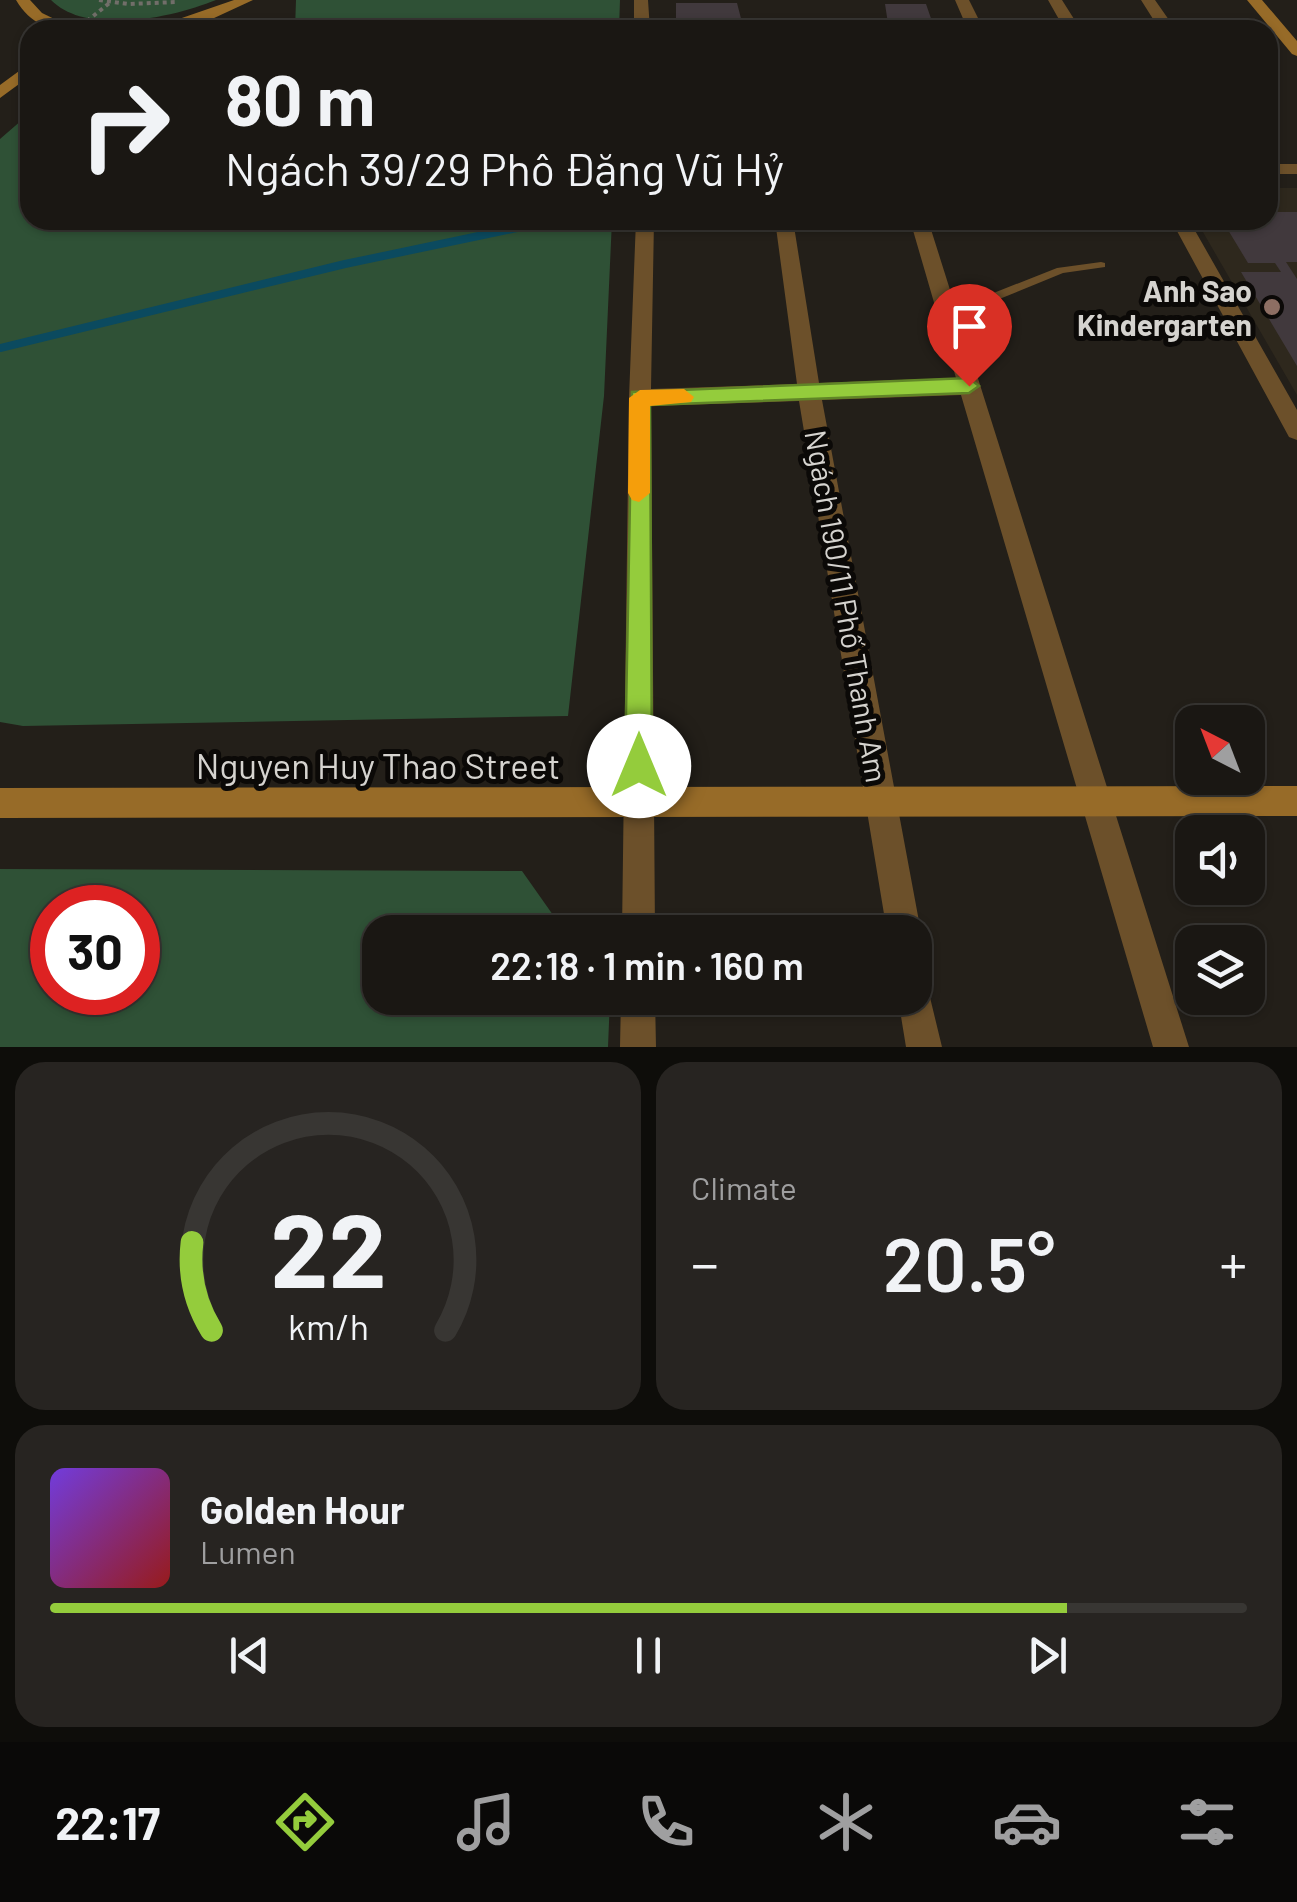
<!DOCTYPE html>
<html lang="en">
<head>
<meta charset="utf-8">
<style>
	body { margin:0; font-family:Barlow,sans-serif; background:#272421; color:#f1f3f6; height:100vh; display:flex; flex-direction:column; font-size:38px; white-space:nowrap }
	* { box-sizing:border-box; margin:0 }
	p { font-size:32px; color:#9f9fa0 }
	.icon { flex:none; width:55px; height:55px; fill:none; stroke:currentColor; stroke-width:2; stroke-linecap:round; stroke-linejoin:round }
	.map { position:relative; height:1047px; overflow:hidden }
	.side { display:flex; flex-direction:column; gap:15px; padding:15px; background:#0e0d0a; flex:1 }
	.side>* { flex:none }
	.guide { position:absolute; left:20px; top:20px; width:1258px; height:210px; border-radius:30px; box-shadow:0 2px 8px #0004,0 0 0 2px #383633; background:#1a1713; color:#f1f3f6; overflow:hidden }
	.needle { width:65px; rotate:318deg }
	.tools { position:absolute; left:1175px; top:705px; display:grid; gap:20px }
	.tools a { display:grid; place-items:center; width:90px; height:90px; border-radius:20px; background:#1a1713; box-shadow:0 2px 8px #0004,0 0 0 2px #383633; font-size:50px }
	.speed { position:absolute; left:30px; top:885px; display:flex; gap:20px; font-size:50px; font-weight:700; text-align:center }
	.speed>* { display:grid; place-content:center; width:130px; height:130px; border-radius:50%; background:#1a1713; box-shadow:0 2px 8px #0004,0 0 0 2px #383633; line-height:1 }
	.speed .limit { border:15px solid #d22; background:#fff; color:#111 }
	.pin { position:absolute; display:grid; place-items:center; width:85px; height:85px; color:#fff; margin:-102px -42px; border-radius:50% 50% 50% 0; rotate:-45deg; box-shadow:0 0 10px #0007 }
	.pin .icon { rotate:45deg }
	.me { position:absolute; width:110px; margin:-55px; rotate:0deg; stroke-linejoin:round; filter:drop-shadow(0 0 8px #0008) }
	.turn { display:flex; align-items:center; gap:35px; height:210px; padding:0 40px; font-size:45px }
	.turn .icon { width:130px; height:130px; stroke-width:2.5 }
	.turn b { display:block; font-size:70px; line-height:85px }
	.big { font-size:75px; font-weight:600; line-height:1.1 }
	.side .tile { flex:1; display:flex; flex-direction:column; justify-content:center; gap:15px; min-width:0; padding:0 35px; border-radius:30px; background:#272421 }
	.side .dial { align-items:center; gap:0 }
	.dial svg { height:260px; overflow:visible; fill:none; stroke:#383633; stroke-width:7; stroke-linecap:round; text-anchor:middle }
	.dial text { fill:#f1f3f6; stroke:none }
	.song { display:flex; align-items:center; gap:30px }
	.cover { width:120px; height:120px; border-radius:15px; background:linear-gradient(135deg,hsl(260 70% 55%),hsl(0 70% 35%)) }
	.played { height:10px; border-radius:5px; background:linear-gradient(90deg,#94cc3c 85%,#383633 85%) }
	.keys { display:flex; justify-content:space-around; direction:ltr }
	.heat { display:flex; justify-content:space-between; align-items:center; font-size:55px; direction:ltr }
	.side .tiles { flex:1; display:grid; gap:15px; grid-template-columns:1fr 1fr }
	.tile:last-child { grid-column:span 2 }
	.trip { position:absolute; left:362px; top:915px; width:570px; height:100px; border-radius:30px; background:#1a1713; box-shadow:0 2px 8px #0004,0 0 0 2px #383633; font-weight:600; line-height:100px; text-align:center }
	.menu { display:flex; height:160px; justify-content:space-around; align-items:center; background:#0a0908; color:#9f9fa0 }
	.menu .icon { width:70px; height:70px }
	.menu .active { color:#94cc3c }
	.menu b { font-size:45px; color:#f1f3f6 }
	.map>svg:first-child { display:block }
	.built { fill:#2e281d }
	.green { fill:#2f5136; fill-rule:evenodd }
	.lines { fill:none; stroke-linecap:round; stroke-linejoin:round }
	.stream { stroke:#0b4a5f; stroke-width:8 }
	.building { fill:#41393d }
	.path { stroke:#716e69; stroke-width:4; stroke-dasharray:4 4; stroke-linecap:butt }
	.lane { fill:#6c502a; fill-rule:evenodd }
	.street { fill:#6c502a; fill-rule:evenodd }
	.secondary { fill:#976b28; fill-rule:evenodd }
	.route { fill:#94cc3c; stroke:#608527; stroke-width:2.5 }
	.slow { fill:#f59e0b }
	.education-dot { fill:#8d6e63; stroke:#0b0907; stroke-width:4 }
	.labels { text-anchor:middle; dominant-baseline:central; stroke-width:10; stroke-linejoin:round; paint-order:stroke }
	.poi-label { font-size:30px; font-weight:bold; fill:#d5d3cf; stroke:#0b0907; text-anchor:end }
	.street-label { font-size:30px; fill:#d5d3cf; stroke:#0b0907 }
	.near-street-label { font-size:35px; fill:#d5d3cf; stroke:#0b0907 }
</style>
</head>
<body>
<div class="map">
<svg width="1297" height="1047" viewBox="0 0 1297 1047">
	<rect width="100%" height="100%" fill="#231f19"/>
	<path class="built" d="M1268 188H1297V395L1196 220H1268Z"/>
	<path class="green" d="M51 0H216C174 17 88 37 51 0Z
		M296 0H620L619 30H295Z
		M30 113V220H612L604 396 568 716 23 726 0 722V139Z
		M0 869 522 871 565 932H380V998H610L608 1047H0ZM52 908H138V992H52Z"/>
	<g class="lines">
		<path class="stream" d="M0 348 345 264 555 220"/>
	</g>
	<path class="building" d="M676 3H737L744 30H676Z
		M885 4H926L935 30H889Z
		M1268 212H1297V262H1286L1297 279V366L1241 272H1281L1275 263H1248L1222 220H1268Z"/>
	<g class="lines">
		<path class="path" d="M99 0 128 4 177 2
			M87 21 112 1"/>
		<path class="lane" d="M1101 262 1105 263V267L1063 273 992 302 943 305 938 301 943 297 991 294 1057 268Z"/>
		<path class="street" d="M634 0H648L650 30H634Z
			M955 0H969L984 30H968Z
			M1048 0H1062L1081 30H1065Z
			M1141 0H1155L1176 30H1160Z
			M1268 164H1297V174H1268Z
			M636 220H654L651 389 797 384 775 220H793L819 383 956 378 910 220H928L1189 1047H1153L961 395 822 400 921 932 915 944V932H887L799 401 651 406 655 932H622L629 398Z
			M1171 220H1189L1297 410V440L1289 437Z
			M915 980 927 985 942 1047H906L898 998H915Z
			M621 998H655L656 1047H620Z"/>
		<path class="secondary" d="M16 0H30L42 13 77 30C49 30 31 25 16 0Z
			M234 0H253L199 25 147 30Z
			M1247 0H1262L1297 41V56L1292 54Z
			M30 63V76L0 98V85Z
			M1297 786V816L0 818V788Z"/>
	</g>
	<path class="route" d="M969 378 979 386 969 393 650 405 652 766 648 775 639 779 629 775 625 766 632 392Z"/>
	<path class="slow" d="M684 389 694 397 691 402 650 406V493L639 502 632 500 628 493 629 398 640 390Z"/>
	<circle class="education-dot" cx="1272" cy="307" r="10"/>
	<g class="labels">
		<g class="poi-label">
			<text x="1252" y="290">Anh Sao<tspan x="1252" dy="34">Kindergarten</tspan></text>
		</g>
		<g class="street-label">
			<text transform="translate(847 606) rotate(80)">Ngách 190/11 Phố Thanh Am</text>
		</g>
		<g class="near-street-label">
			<text x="378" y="765">Nguyen Huy Thao Street</text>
		</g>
	</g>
</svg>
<div class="tools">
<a><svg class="needle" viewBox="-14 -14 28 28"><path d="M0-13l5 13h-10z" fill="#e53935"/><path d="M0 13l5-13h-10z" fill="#9f9fa0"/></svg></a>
<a><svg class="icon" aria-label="sound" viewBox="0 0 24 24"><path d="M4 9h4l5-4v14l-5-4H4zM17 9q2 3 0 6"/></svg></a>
<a><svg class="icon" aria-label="layers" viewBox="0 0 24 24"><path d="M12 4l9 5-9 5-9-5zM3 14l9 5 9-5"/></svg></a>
</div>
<div class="speed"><div class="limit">30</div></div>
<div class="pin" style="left:969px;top:386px;background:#d93025"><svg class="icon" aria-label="arrive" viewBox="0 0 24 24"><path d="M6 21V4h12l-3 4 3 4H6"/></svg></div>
<svg class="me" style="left:639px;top:766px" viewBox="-20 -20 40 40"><circle r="19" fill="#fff"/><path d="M0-13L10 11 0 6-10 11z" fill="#94cc3c"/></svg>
<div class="trip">22:18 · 1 min · 160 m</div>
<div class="guide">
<div class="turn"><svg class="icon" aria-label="right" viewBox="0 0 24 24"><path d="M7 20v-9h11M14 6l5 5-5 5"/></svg><div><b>80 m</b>Ngách 39/29 Phô Đặng Vũ Hỷ</div></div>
</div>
</div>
<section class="side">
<div class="tiles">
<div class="tile dial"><svg viewBox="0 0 100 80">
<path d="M14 69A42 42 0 1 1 86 69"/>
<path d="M14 69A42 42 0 0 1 8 42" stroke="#94cc3c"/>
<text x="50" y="56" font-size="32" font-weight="700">22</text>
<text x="50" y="72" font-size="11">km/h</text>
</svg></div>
<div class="tile"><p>Climate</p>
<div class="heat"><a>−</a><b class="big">20.5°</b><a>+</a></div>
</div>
<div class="tile">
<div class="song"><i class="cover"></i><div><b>Golden Hour</b><p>Lumen</p></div></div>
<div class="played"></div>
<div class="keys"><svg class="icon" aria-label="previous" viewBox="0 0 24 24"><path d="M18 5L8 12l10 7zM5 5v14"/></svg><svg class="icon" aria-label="pause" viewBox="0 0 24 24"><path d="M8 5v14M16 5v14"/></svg><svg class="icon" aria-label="next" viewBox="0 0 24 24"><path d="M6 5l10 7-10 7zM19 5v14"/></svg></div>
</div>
</div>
</section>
<nav class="menu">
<b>22:17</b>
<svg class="icon active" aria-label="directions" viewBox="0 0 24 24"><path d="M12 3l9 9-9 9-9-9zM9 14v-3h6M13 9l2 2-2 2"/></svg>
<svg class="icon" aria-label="music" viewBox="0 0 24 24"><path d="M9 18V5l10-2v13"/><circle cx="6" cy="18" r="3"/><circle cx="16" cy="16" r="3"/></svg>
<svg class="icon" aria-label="phone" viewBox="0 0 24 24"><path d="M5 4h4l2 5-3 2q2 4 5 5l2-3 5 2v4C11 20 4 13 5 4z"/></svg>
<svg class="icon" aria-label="climate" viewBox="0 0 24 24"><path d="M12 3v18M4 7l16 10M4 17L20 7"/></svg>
<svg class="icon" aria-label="car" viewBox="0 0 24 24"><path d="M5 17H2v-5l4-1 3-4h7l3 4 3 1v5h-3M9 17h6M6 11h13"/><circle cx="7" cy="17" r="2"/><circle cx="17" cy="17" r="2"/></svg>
<svg class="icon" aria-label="filters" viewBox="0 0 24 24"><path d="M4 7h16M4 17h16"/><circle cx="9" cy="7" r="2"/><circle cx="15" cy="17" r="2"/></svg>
</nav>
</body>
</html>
